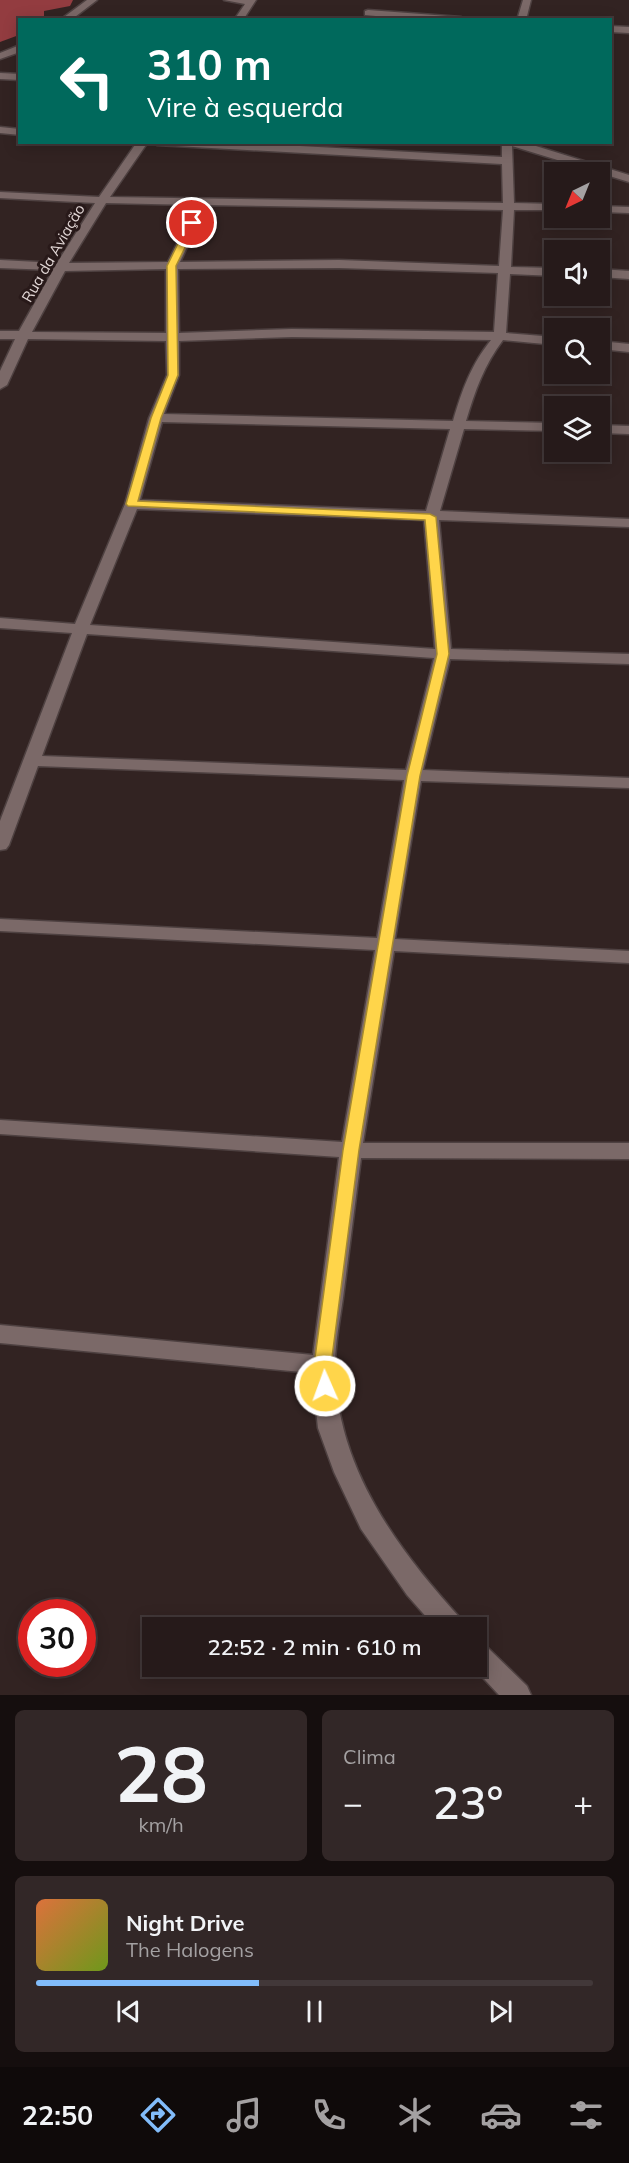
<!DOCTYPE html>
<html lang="pt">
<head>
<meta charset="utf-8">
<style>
	body { margin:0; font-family:Mulish,sans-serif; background:#322727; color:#f1f3f6; height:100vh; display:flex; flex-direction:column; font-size:22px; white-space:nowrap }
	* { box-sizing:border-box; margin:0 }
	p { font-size:20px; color:#a4a1a2 }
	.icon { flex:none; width:33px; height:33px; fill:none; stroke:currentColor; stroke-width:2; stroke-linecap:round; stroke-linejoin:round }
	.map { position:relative; height:1695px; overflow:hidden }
	.details { display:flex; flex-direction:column; gap:15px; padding:15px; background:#150e0e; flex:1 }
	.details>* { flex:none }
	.top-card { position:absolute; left:18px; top:18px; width:594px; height:126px; border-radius:0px; box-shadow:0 3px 15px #0003,0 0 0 2px #423839; background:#00695c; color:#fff; overflow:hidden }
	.needle { width:39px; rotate:223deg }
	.tools { position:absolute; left:544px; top:162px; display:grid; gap:12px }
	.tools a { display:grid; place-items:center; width:66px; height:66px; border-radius:0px; background:#261a1a; box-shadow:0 3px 15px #0003,0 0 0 2px #423839; font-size:30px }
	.speed { position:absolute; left:18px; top:1599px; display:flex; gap:12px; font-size:30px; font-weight:700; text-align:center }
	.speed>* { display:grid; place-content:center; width:78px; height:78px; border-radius:50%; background:#261a1a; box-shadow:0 3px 15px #0003,0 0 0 2px #423839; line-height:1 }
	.speed .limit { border:9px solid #d22; background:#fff; color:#111 }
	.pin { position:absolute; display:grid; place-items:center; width:51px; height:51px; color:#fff; margin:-26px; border:3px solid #fff; border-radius:50%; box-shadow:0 2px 6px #0007 }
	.me { position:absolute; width:66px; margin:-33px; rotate:358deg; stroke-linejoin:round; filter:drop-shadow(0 0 4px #0008) }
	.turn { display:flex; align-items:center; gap:21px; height:126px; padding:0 30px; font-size:27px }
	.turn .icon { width:78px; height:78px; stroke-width:2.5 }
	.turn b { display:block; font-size:42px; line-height:51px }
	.big { font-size:45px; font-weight:600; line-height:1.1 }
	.details .widget { flex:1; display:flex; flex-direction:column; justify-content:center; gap:9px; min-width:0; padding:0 21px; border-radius:9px; background:#322727 }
	.details .dial { align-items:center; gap:0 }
	.dial b { font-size:78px; line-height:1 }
	.song { display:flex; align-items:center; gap:18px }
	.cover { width:72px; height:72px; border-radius:9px; background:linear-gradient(135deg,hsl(20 70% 55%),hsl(80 70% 35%)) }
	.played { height:6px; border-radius:3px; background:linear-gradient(90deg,#82bcfa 40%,#423839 40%) }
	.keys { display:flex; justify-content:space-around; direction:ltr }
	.heat { display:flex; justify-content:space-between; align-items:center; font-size:33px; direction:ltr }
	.details .tiles { flex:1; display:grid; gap:15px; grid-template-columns:1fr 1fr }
	.widget:last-child { grid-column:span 2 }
	.trip { position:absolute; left:142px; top:1617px; width:345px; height:60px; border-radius:0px; background:#261a1a; box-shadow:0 3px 15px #0003,0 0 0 2px #423839; font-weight:600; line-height:60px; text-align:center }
	.dock { display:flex; height:96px; justify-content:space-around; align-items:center; background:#0f0a0a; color:#a4a1a2 }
	.dock .icon { width:42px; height:42px }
	.dock .active { color:#82bcfa }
	.dock b { font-size:27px; color:#f1f3f6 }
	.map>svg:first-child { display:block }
	.forest { fill:#933c40 }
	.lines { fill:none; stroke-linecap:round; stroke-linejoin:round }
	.minor-casing { stroke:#4e4141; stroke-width:3 }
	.minor { fill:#7b6968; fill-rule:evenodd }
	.route { fill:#ffd54a; stroke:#a68a30; stroke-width:1.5 }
	.labels { text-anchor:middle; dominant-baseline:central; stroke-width:6; stroke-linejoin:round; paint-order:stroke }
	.far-street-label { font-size:15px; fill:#e3d8d7; stroke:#281919 }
</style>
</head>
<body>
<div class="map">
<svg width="629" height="1695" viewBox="0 0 629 1695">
	<rect width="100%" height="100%" fill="#322322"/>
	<path class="forest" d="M0 0H73L70 6 44 11V19L20 20 19 35 0 42Z"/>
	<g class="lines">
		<defs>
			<path id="minor" d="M87 0H97L71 20H60Z
				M224 0H256L243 20H234L245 4Z
				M523 0H531L526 20H517Z
				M368 10 461 17 465 20H418L365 15V11Z
				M610 26 629 27V33L610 32Z
				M20 45V52L0 59V53Z
				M0 73 20 74V80L0 79Z
				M0 127 20 129V135L0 133Z
				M137 142H148L110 197 503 203 502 164 157 145 152 142H225L502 157V142H523L629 175V182L512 146 514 203 555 204V210H514L511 267 555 268V276L510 274 506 333 555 337V345L503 340C484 365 475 391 466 421L555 423V431L464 429 440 511 629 519V527L439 520 451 649 629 654V664L450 659 423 770 629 778V788L421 781 395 939 629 951V963L394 951 363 1143H629V1159L361 1158C355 1204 349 1251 343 1298 340 1320 335 1343 335 1366 336 1467 397 1549 462 1620L466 1628H436L407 1595 361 1529 334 1472 318 1428 312 1373 0 1343V1325L313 1355 339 1157 0 1134V1120L342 1142 375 950 0 931V919L377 938 404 780 38 766 9 845 6 849 0 850V821L72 633 0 628V618L75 624 125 504 149 418 167 375 166 341 28 339 7 385 0 389V371L15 339H0V331H19L53 270 0 268V260L57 263 95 203 0 198V192L99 197ZM106 203 196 205 168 262 69 263ZM207 205 503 210 499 266 339 260 180 262ZM339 268 498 273 494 332 292 329 179 333 178 269ZM166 269V333L32 332 65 271ZM292 337 491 340C471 365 462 390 453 421L164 414 179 375V341ZM162 422 450 429 426 511 140 500ZM137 509 424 520 435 649 90 625ZM87 634 434 658 406 770 42 756Z
				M600 206 629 207V213L600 212Z
				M600 269 629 271V279L600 277Z
				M600 341 629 344V352L600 349Z
				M600 425 629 426V434L600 433Z
				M477 1642 486 1646 527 1686 531 1695H499L472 1666H477Z"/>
		</defs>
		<use href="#minor" class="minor-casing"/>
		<use href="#minor" class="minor"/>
	</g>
	<path class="route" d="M192 221 197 223 176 266 178 375 161 418 138 501 430 514 436 517 449 654 420 776 359 1150 331 1365 334 1386 331 1391 325 1393 319 1391 314 1365 343 1150 407 776 437 654 425 520 128 506 126 504 151 418 168 375 167 266 188 223Z"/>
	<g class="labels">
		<g class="far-street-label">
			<text transform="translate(53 253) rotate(-60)">Rua da Aviação</text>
		</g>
	</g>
</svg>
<div class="tools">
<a><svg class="needle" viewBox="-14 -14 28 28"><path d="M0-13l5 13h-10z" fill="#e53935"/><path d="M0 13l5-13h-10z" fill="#a4a1a2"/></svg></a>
<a><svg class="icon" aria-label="sound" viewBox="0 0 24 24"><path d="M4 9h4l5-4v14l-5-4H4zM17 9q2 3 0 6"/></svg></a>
<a><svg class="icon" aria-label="search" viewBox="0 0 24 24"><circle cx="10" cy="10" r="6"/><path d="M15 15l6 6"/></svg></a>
<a><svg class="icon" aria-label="layers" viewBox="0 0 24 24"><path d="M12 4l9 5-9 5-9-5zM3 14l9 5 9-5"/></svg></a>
</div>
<div class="speed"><div class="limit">30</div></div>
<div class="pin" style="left:192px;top:223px;background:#d93025"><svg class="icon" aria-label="arrive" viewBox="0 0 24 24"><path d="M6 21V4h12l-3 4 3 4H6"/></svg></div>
<svg class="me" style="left:325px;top:1386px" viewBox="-20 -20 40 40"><circle r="17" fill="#ffd54a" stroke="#fff" stroke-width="3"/><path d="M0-11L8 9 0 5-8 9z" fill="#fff"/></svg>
<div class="trip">22:52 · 2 min · 610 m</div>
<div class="top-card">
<div class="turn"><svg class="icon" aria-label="left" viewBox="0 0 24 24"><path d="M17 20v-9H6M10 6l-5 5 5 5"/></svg><div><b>310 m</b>Vire à esquerda</div></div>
</div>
</div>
<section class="details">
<div class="tiles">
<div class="widget dial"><b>28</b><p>km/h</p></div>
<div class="widget"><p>Clima</p>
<div class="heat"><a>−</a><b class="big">23°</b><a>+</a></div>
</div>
<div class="widget">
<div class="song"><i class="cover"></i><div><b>Night Drive</b><p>The Halogens</p></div></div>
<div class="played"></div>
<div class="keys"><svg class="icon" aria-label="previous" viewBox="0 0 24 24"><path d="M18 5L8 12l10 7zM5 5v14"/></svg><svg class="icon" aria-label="pause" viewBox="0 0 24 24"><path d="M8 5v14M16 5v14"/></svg><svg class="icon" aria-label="next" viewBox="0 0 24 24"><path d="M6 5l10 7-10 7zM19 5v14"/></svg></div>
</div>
</div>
</section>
<nav class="dock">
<b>22:50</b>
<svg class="icon active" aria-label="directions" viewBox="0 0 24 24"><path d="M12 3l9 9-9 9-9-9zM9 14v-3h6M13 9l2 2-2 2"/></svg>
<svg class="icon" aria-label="music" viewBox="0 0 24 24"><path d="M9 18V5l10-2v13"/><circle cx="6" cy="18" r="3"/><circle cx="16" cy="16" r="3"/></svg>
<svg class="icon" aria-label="phone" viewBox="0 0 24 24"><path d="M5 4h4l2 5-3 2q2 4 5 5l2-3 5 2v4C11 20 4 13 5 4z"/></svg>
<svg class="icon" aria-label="climate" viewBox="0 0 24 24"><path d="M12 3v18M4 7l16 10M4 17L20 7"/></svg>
<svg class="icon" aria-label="car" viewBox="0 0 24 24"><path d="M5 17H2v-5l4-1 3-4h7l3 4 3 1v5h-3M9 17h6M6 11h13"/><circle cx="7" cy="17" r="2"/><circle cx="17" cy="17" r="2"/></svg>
<svg class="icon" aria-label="filters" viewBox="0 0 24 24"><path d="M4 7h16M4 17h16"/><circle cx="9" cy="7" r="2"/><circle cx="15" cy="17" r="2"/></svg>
</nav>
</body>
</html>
